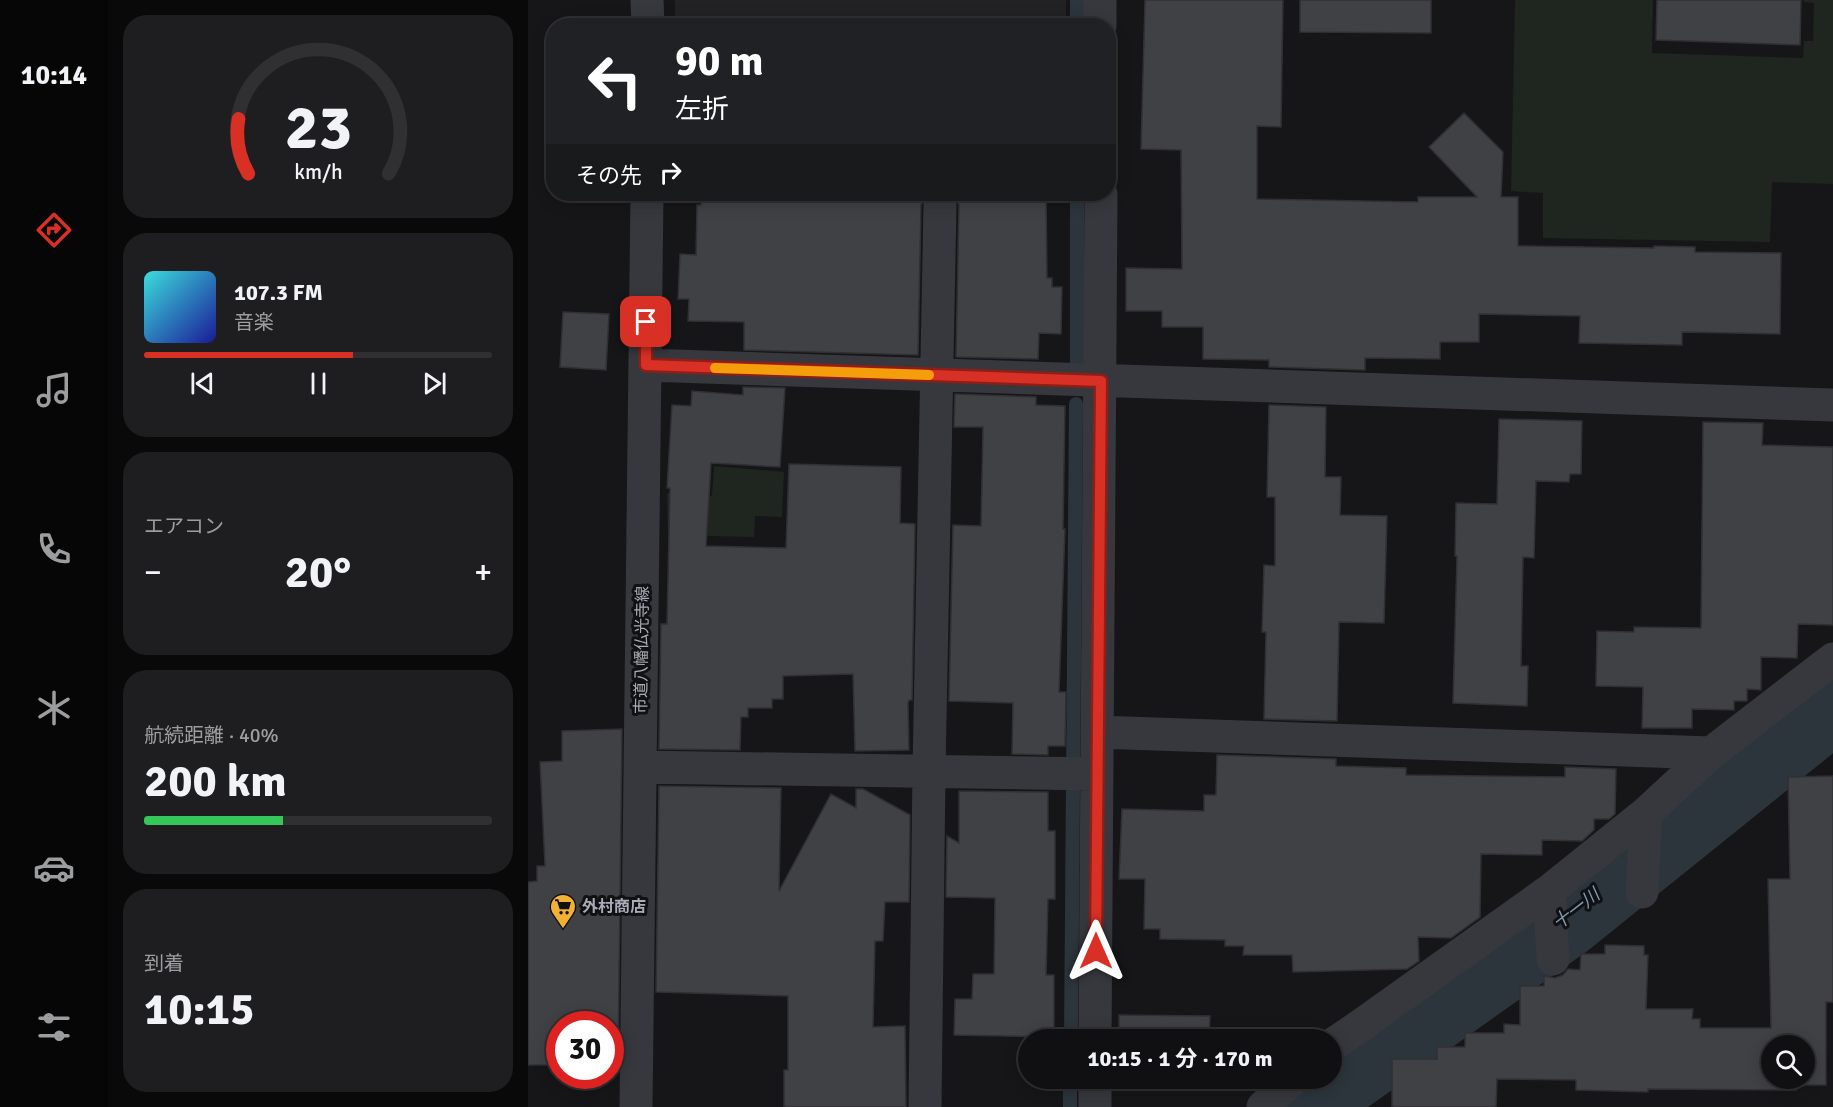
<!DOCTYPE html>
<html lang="ja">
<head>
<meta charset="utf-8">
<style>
	body { margin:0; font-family:Signika,"Noto Sans JP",sans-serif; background:#1e1e20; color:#f1f3f6; height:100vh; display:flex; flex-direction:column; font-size:22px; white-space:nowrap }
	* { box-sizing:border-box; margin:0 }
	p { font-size:20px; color:#9c9d9f }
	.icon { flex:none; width:33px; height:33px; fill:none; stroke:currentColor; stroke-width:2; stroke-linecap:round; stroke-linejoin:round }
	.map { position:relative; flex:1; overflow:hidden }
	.side { display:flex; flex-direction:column; gap:15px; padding:15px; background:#09090a; width:420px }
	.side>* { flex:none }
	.guide { position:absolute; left:18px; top:18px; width:570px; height:183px; border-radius:24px; box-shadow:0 3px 15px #0003,0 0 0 2px #303032; background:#202124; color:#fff; overflow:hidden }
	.tools { position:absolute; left:1233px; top:1035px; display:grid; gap:12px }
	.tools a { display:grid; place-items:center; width:54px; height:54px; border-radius:50%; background:#101012; box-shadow:0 3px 15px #0003,0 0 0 2px #303032; font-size:30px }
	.speed { position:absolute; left:18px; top:1011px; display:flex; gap:12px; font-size:30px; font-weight:700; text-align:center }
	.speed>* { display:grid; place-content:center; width:78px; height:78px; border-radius:50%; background:#101012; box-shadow:0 3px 15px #0003,0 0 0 2px #303032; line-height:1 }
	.speed .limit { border:9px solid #d22; background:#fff; color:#111 }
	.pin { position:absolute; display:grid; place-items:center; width:51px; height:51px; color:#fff; margin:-26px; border-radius:12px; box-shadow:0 3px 9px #0006 }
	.me { position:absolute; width:66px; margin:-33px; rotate:0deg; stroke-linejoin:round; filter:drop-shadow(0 0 4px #0008) }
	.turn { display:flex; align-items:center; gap:21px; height:126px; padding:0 30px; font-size:27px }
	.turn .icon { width:78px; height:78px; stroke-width:2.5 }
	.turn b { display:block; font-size:42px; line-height:51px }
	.then { display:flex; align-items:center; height:57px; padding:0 30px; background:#0003; gap:12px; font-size:22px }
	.big { font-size:45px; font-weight:700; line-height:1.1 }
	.side .card { flex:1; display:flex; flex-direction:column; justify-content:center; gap:9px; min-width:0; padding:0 21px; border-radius:24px; background:#1e1e20 }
	.side .dial { align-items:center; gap:0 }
	.dial svg { height:156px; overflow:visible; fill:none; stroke:#303032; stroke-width:7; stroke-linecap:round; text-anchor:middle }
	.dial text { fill:#f1f3f6; stroke:none }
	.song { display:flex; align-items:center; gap:18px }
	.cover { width:72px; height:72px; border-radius:9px; background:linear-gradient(135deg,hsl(180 70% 55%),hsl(240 70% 35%)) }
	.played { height:6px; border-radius:3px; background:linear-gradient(90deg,#d93025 60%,#303032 60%) }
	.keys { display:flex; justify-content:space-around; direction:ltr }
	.heat { display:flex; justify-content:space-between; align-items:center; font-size:33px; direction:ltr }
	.charge { height:9px; border-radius:4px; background:linear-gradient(90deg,#34c759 40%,#303032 0) }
	.trip { position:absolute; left:490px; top:1029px; width:324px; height:60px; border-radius:30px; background:#101012; box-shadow:0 3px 15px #0003,0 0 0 2px #303032; font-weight:700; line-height:60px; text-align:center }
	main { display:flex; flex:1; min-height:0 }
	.dock { display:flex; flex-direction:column; width:108px; justify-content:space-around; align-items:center; background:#060607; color:#9c9d9f }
	.dock .icon { width:42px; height:42px }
	.dock .current { color:#d93025 }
	.dock b { font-size:27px; color:#f1f3f6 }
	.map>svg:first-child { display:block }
	.built { fill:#222225 }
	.green { fill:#1e261f }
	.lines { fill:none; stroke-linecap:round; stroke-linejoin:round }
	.stream { stroke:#2c353c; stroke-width:14 }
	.river { stroke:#2c353c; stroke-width:80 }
	.building { fill:#404145; stroke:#303034; stroke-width:1.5; fill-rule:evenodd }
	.street { stroke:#37383d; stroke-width:33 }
	.route-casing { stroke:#8d1f18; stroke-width:15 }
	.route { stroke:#d93025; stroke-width:10 }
	.slow { stroke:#f59e0b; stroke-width:10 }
	.labels { text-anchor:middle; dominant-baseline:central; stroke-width:6; stroke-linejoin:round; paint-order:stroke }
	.street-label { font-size:16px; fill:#a8adb8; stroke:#111113 }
	.poi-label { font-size:16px; font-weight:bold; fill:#a8adb8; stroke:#111113; text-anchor:start }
	.water-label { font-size:18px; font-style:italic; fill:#7f9bb3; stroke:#111113 }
</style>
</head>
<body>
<main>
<nav class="dock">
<b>10:14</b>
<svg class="icon current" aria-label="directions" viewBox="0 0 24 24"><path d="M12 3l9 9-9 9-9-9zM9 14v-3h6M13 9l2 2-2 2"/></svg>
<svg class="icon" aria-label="music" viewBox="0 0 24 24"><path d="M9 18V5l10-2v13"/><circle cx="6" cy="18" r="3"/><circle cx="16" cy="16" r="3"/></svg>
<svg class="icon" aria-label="phone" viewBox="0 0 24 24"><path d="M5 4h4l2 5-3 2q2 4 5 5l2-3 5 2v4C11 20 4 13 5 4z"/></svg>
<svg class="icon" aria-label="climate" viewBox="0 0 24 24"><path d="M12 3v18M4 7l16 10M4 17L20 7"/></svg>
<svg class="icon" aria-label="car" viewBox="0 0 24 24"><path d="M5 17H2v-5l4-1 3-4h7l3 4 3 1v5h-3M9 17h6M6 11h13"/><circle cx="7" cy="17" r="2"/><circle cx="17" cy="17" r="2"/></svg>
<svg class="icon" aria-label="filters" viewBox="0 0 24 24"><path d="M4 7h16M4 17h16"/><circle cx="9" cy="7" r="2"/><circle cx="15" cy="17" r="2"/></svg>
</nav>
<section class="side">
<div class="card dial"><svg viewBox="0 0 100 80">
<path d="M14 69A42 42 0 1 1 86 69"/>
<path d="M14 69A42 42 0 0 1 9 41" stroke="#d93025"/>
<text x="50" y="56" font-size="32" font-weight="700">23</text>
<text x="50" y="72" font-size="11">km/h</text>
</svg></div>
<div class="card">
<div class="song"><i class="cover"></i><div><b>107.3 FM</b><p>音楽</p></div></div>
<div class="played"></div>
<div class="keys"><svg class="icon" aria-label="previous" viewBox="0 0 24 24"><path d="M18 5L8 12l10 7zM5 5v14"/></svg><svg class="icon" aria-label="pause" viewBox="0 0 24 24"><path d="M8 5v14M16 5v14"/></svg><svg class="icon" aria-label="next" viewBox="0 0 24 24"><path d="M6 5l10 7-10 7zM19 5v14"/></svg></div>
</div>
<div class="card"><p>エアコン</p>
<div class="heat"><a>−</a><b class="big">20°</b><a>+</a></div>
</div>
<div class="card"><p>航続距離 · 40%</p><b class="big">200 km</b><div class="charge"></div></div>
<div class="card"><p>到着</p><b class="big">10:15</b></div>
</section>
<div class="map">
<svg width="1305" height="1107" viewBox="0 0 1305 1107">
	<rect width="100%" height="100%" fill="#161618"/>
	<path class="built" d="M147 0H538V25H147Z"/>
	<path class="green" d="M987 0H1125L1124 53 1275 58 1276 41H1285L1286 3 1276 2V0H1305V184L1244 182 1242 242 1015 238V193L983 191Z
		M186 466 256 472 254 517 227 516 226 537 140 535 139 493 184 496Z"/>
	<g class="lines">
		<path class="stream" d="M549 26V0
			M549 363V194
			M543 1040 548 404
			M542 1107V1078"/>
		<path class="river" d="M785 1107 809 1080 1034 920 1305 702"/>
	</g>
	<path class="building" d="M617 0H755L753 127 729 126V199L890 202V197H949L901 147 936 113 975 152 973 197H990V246L1126 248V246L1167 247V252L1253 253 1252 334 1154 332V345L1051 343 1052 316 951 314V342H912V359L837 358V370L741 367V360L675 359V327H634V311H598V268L654 269 653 150 613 149Z
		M772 0H903V33L772 32Z
		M1129 0H1273L1272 45 1128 40Z
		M173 194H398L393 205 390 355 216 350V322L160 321 161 299H150L152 254 168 255 169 205H173Z
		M426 194H518L519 278H524V287H534L533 334 511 333 510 359 428 357 431 205Z
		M35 312 81 314 78 370 32 367Z
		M215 387 257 388 252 467 183 463 178 546 258 548 261 464 373 467 372 523 387 524 384 700H381L380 703 381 750 327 751 325 674 255 676V699H244V708H220V717H213L212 750 131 749 133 624H139L142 488H139L144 405 163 406 164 391 215 395Z
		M427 394 508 397V405L537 406 535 529H537L531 692H538L537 746H520V755L484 754 485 703 421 701 425 525 453 526 455 427H426Z
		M741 405 798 407 797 477H813L812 515 859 516 856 623 811 622 809 721 736 719 738 632H734L736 565 747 566V497H739Z
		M971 419 1054 421 1053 474H1042L1041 482 1008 481 1006 558 995 557 993 666H1000L999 706 925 703 929 556H927L928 503 969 504Z
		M1175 422 1235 423 1234 445 1305 447V625L1270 624 1269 658 1233 657V690L1219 689V701H1206V710L1164 709V728H1114L1115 687 1068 686 1069 631 1106 632V627L1173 628Z
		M94 729 90 1065H82V1024H32V1065H0V882L9 881V866H17L12 762 34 761V731Z
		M689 755 808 759V766L878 768V775L1037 777V767L1088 769 1087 814 1081 819H1066V830L1054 841 1014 840V855L953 854 952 917 923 938 890 937 891 961 879 969 765 972 764 955H715L716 946H697V940L632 939V929H616L617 879H591L594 809 676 811V795H688Z
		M1305 776V1002H1298V1085H1268V1090L1120 1089V1092L1048 1090V1080L969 1079 968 1107H864V1059H909V1047H937V1033H976V1024L992 1025V986H1016V976L1027 978 1035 975 1040 969 1052 970 1053 954H1077V945L1116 946V955H1120L1118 1009H1165L1164 1019H1172V1028H1243L1240 879H1262L1260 777ZM1244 1046H1276V1078H1244Z
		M131 786 253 788 251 891 303 794 328 808V789H335L382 815 381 902H357L355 941H347L345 1027 377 1026 378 1107H256V1070H260V996L128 992Z
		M431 791 520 792V831H527V899H520L518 975H526V1037L426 1035 427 999H444L445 974H466L467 898 418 897 419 836 431 843Z
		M591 1015 682 1016 681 1040H591Z
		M590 1078H681V1087H590Z"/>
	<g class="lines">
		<path class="street" d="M119 0 120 26
			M572 0V26
			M118 365 1305 405
			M569 732 1183 753
			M112 767 568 774
			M1021 891 1025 959
			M1114 892 1118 813
			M567 1040 573 194
			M804 1045 832 1026 1021 891 1118 813 1183 753 1305 659
			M108 1107 119 194
			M397 1107 401 771 412 205
			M567 1107V1078
			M735 1107 766 1078"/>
	</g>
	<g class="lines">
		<defs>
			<path id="route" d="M118 322V365L573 381 568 951"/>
		</defs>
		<use href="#route" class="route-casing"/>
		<use href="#route" class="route"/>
		<path class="slow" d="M187 368 401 375"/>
	</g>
	<defs>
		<symbol id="supermarket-pin" viewBox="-11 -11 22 30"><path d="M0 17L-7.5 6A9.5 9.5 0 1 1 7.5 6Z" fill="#f2b134" stroke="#111113"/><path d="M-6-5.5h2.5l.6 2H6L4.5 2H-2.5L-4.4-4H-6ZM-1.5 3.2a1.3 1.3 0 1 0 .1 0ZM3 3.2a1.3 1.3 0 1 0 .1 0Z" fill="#111"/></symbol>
	</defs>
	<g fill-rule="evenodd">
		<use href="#supermarket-pin" x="20" y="892" width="30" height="40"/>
	</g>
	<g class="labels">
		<g class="street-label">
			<text transform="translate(114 650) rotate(-89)">市道八幡仏光寺線</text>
		</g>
		<g class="poi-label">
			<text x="54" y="907">外村商店</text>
		</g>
		<g class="water-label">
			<text transform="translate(1048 909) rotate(-38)">十一川</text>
		</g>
	</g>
</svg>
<div class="tools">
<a><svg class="icon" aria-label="search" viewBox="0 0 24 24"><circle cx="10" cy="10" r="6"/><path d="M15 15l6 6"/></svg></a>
</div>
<div class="speed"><div class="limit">30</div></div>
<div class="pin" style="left:118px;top:322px;background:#d93025"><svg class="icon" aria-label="arrive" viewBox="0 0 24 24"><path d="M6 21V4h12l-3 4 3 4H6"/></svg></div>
<svg class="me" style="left:568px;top:951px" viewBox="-20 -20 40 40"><path d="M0-17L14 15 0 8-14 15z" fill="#d93025" stroke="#fff" stroke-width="4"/></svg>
<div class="trip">10:15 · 1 分 · 170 m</div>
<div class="guide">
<div class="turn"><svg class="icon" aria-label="left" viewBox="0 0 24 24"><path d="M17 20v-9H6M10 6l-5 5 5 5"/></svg><div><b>90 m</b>左折</div></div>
<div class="then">その先<svg class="icon" aria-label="right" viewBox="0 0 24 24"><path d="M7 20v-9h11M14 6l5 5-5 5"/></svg></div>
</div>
</div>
</main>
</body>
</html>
